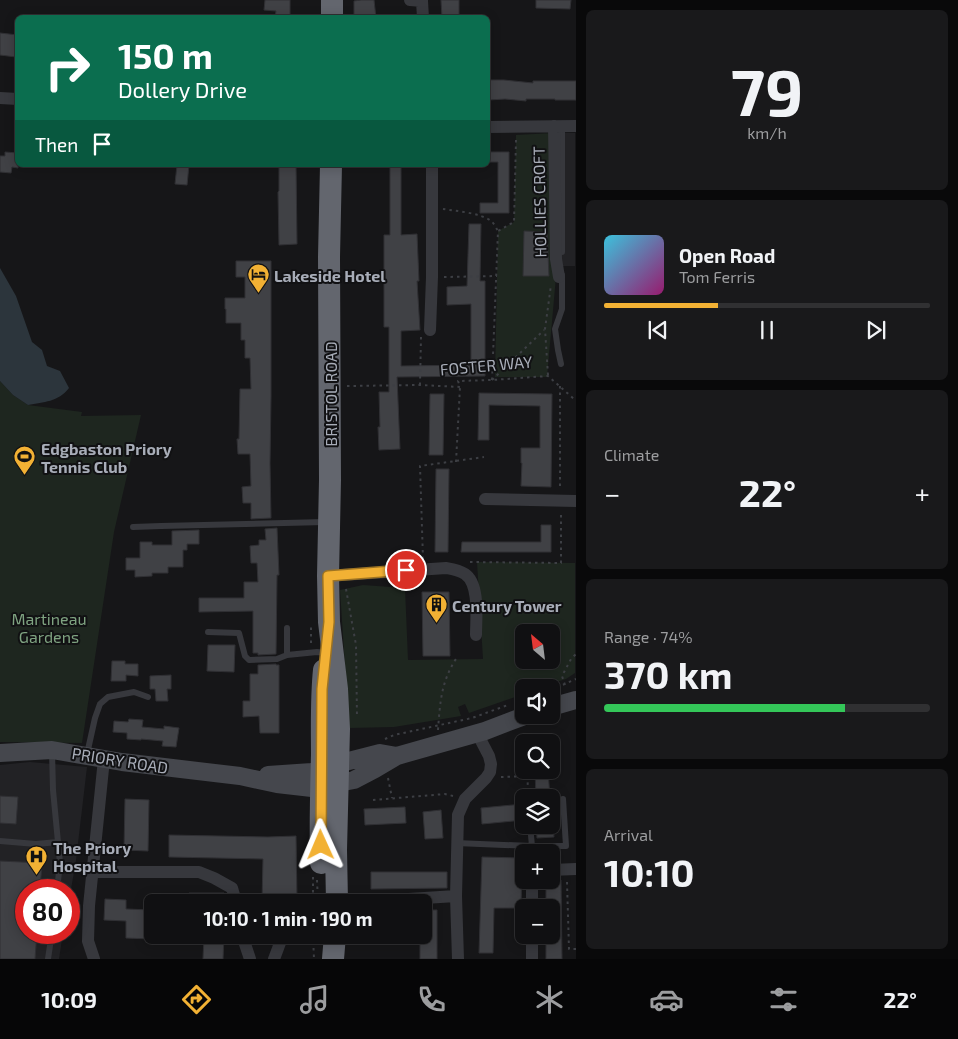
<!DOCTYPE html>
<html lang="en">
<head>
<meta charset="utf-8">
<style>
	body { margin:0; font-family:"Exo 2",sans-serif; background:#19191b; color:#f1f3f6; height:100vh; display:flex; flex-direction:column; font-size:19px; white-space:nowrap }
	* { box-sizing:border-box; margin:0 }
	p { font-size:16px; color:#9c9d9f }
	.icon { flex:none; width:28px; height:28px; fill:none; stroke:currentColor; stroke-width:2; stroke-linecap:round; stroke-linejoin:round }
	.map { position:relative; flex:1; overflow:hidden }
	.panel { display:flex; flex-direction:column; gap:10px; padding:10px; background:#09090a; width:382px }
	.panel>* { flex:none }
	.top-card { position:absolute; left:15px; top:15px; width:475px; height:152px; border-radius:8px; box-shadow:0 2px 12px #0003,0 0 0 1px #303032; background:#0b6e4f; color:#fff; overflow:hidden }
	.needle { width:32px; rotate:332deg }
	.fabs { position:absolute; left:515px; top:624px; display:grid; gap:10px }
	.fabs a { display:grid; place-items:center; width:45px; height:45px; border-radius:8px; background:#101012; box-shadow:0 2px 12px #0003,0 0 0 1px #303032; font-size:25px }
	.speed { position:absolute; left:15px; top:879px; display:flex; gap:10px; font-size:25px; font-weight:700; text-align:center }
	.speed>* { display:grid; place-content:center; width:65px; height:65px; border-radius:50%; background:#101012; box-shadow:0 2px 12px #0003,0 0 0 1px #303032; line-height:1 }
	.speed .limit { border:8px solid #d22; background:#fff; color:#111 }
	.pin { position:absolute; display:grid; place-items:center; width:42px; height:42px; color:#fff; margin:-21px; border:2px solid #fff; border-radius:50%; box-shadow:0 1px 5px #0007 }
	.me { position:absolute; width:55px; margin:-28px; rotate:359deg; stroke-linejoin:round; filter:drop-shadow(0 0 4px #0008) }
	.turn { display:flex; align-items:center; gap:18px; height:105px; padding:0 20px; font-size:22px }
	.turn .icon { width:65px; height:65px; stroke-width:2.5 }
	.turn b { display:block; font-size:35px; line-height:42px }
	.then { display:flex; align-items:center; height:48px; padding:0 20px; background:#0003; gap:10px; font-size:19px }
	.big { font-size:38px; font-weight:700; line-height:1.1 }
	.panel .tile { flex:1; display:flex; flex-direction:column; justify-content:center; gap:8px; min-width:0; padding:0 18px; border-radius:8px; background:#19191b }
	.panel .dial { align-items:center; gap:0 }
	.dial b { font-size:65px; line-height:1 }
	.song { display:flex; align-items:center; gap:15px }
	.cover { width:60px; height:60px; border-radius:8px; background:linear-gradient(135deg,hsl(190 70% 55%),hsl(320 70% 35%)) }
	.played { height:5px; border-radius:2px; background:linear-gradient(90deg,#f2b134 35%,#303032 35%) }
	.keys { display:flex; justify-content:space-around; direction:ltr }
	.heat { display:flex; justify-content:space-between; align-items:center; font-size:28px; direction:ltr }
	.charge { height:8px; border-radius:4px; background:linear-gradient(90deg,#34c759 74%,#303032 0) }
	.trip { position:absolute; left:144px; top:894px; width:288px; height:50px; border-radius:8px; background:#101012; box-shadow:0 2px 12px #0003,0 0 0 1px #303032; font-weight:700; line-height:50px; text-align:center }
	.dock { display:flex; height:80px; justify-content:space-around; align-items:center; background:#060607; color:#9c9d9f }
	.dock .icon { width:35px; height:35px }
	.dock .current { color:#f2b134 }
	.dock b { font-size:22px; color:#f1f3f6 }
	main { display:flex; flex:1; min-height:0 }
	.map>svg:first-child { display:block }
	.built { fill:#222225 }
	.green { fill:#1e261f; fill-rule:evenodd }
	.water { fill:#2c353c }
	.building { fill:#404145; stroke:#303034 }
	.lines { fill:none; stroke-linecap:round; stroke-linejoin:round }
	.path { stroke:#3d3f44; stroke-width:2; stroke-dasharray:2.5 4; stroke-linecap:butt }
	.lane { stroke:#37383d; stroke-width:6 }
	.street { stroke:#37383d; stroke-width:12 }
	.secondary { stroke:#45474d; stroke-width:18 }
	.highway { stroke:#63666e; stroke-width:22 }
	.route-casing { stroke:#9d7322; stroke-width:12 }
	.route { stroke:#f2b134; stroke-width:9 }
	.labels { text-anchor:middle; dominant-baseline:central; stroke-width:4; stroke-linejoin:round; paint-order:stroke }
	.street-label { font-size:16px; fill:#a8adb8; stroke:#111113 }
	.poi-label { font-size:16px; font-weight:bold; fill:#a8adb8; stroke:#111113; text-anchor:start }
	.park-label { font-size:16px; fill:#7fa381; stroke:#111113 }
</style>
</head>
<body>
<main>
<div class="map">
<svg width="576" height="959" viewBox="0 0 576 959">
	<rect width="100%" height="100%" fill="#161618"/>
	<path class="built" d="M554 133H575V266H556Z
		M30 762 87 767 76 860 69 901V890H26V932L63 933 59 959H0V765Z"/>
	<path class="green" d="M554 133 556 277 547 377H495L498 231 514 222 516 135Z
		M0 381 13 395 28 405 82 412 81 416 141 415 114 532 82 743 0 742Z
		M477 562 575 563V673L566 679 541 687 524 688V694L469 713 465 704 458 707 461 716 394 727 349 728 340 590 363 585 405 588 408 660 483 659ZM524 632H551V660H524Z"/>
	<path class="water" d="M0 268 16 296 32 342 42 350 47 366 60 371 69 388C58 402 44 402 28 405L13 395 0 381Z"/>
	<path class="building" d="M265 0H290V18H275L276 11 264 10Z
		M361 0H374L376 18H354V1Z
		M441 0H459V18H442Z
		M536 0H571L570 9 536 8Z
		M0 33 18 35 16 57 0 55Z
		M488 80H504L533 83V81H576V100H555V99H526V101L505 99 488 100Z
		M5 152 18 153V168L12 167 11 173 0 172V156H5Z
		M488 152H509V213H480V203H498V162H488Z
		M177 165H189L187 185 175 184Z
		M279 165H296L297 244 279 245 278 192 279 191Z
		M390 165H401V235L417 234 419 281H417L420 330 401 331V366L471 365V304L447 305V287L467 286 469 224H481L480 281H485V376L397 377 400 449 379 450 378 427H380L379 392H389V327H384V235H390Z
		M524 231 547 232 549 276H523Z
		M236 261H271V397L270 463 271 518 251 519V503H243L242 487 251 486 250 454H238L237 439H239L240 389H251L250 358H245V340H241V323H226V309H225V298H245V277H236Z
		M479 393 552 394 551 487 521 486 522 463H521V448H540V406L489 405V440H478Z
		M430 394H444L443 455H429Z
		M436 469H449L448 552H435Z
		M541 525H551V552H461L462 542H541Z
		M277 528 279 575H277L276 654 258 655V653H253V611L199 612V598H244V582H258L257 563H251L250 546 259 545V540H266L265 529Z
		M199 530V544H187V550H183V567H168V573H152V576L135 577V570H126V558H140V542H152V545H172V531Z
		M422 592H449L450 656H423Z
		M208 645H235L234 672 207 671Z
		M112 661H125V664H138V676L126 675V681H111Z
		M276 664V665H279V733H260L259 716 243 717V701H250V674H258V665Z
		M171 675V689H167L168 701H156L155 689H150V676Z
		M129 719 143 720 142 727 164 729V726L179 728 176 747 162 746 163 741 141 739V740L127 739V733L113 732 114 721 128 722Z
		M535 770H548L550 798H536Z
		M0 796 18 797 16 824 0 823Z
		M125 799 149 800 148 851 124 850Z
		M523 804 524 820 482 824 481 808Z
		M405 807 406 823 365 825 364 809Z
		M441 810 443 838 425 839 423 812Z
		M536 825H553L554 837 537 838Z
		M169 835 268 837 296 836 297 902H262L263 859 169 857Z
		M482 857 522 858 521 908H494L493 953H479Z
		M0 861 42 863 40 890H26V932H37L35 959H0Z
		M371 872H447V888L371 889Z
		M546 880H561L562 959H546V935H551V908H546Z
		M189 893H224V902H189Z
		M105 899 126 900V909L152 910V939L126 938V921L104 920Z
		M422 910H437V959H420V935H422Z
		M204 935H224L223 959H203Z"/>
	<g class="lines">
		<path class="path" d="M443 209C456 211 481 213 491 221 494 223 496 228 498 231
			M444 277 497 276
			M548 375 545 329 551 285
			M492 380 498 231 514 222 516 140
			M492 380 544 330
			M420 385 421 337
			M347 386 420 385 460 387 458 381 492 380 548 376 574 399H576
			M560 386V488
			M456 462 460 387
			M423 559 420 466 484 457
			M470 562 561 563V513
			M346 589 356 645 357 718
			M311 643V627
			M565 685 562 676 571 659 576 654
			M551 690 576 679
			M438 730C440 703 441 682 456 659
			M385 739 394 735 472 718 508 705
			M501 777 527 776 529 798
			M388 778 392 798
			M373 800 445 794 453 796
			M313 877V902
			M317 880 318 902
			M567 882 569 949H576
			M313 935 314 959"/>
		<path class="lane" d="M562 252V126
			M561 364 558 350 555 329 562 309V275
			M133 527 161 526 325 522
			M208 632 239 633 245 656 249 660 277 659 287 655 317 652 326 653
			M287 655V628
			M52 751 53 790 60 863 57 890
			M87 754 95 718 100 704 108 697 134 692 148 697
			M530 825 532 846
			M0 841 36 844 58 842
			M456 843 532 846H566L563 799
			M48 959 52 932"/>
		<path class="street" d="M410 0 422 1 423 18
			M0 98 18 99
			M554 126 556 259 559 277
			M488 127 576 126
			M430 330 432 277V165
			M485 499 576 501
			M328 576 446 568C452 569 459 570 465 574 480 584 476 619 476 635
			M551 870 576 869
			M92 872H199L214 878 232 888 236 902
			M377 901 456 896
			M532 908V880
			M242 935 250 959
			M94 959 88 941 89 906 104 759
			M274 959 283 935
			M458 959 456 896 458 815 465 799 486 778 490 772 491 764 489 756 477 733
			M532 959V935"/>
		<path class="secondary" d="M551 707 576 700
			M0 753 52 750 122 762 240 776 277 784 312 788 354 780 375 769 397 756 485 731 527 715
			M268 775 312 772 337 764 380 753 397 756"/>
		<path class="highway" d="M332 18V0
			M331 165 329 257 330 480 328 576 329 622 337 689 339 729 336 850 337 902
			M321 863C320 827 321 791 322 755 322 727 321 699 324 670
			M333 959 335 935"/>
	</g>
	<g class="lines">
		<defs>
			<path id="route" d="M321 845 322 689 329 622 328 576 406 570"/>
		</defs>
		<use href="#route" class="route-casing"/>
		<use href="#route" class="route"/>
	</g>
	<defs>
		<symbol id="hotel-pin" viewBox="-11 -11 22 30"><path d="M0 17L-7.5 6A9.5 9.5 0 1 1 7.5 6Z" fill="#f2b134" stroke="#111113"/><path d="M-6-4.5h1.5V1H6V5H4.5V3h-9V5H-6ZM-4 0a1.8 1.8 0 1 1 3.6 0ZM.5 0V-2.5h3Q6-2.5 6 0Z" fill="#111"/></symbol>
		<symbol id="stadium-pin" viewBox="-11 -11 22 30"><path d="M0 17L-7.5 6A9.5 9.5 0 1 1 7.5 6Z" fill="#f2b134" stroke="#111113"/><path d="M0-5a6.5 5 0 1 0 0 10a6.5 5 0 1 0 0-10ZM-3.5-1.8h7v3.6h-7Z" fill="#111"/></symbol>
		<symbol id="building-pin" viewBox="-11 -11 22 30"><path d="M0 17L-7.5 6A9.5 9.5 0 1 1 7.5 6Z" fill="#f2b134" stroke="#111113"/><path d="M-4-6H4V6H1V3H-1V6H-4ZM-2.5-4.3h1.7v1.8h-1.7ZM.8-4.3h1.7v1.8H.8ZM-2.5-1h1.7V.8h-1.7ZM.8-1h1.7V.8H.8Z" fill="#111"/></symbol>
		<symbol id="hospital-pin" viewBox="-11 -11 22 30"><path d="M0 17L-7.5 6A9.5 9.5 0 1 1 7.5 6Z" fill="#f2b134" stroke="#111113"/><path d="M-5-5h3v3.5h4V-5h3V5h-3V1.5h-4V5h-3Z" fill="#111"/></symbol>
	</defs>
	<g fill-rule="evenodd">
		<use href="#hotel-pin" x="246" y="262" width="25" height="34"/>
		<use href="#stadium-pin" x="12" y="444" width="25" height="34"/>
		<use href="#building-pin" x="424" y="592" width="25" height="34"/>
		<use href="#hospital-pin" x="24" y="844" width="25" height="34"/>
	</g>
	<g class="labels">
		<g class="street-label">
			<text transform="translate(539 202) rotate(-91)">HOLLIES CROFT</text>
			<text transform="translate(486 365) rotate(-5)">FOSTER WAY</text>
			<text transform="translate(330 394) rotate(-90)">BRISTOL ROAD</text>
			<text transform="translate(120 760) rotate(9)">PRIORY ROAD</text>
		</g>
		<g class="poi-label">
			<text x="274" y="275">Lakeside Hotel</text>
			<text x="41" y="448">Edgbaston Priory<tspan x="41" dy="18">Tennis Club</tspan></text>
			<text x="452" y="605">Century Tower</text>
			<text x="53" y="847">The Priory<tspan x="53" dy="18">Hospital</tspan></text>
		</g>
		<g class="park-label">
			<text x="49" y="618">Martineau<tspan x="49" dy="18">Gardens</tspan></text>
		</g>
	</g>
</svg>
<div class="fabs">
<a><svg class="needle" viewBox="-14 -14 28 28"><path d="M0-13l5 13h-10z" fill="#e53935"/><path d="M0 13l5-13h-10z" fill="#9c9d9f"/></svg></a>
<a><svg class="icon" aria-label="sound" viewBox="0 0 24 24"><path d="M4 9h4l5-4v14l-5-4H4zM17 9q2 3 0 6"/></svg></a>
<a><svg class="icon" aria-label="search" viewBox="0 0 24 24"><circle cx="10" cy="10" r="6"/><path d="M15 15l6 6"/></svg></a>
<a><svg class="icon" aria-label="layers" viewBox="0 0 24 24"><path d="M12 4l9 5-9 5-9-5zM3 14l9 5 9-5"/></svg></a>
<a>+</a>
<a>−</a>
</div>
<div class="speed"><div class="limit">80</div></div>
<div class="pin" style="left:406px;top:570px;background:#d93025"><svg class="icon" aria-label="arrive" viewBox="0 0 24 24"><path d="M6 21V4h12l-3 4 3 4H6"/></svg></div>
<svg class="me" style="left:321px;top:845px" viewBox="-20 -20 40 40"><path d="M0-17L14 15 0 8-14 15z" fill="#f2b134" stroke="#fff" stroke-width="4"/></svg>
<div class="trip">10:10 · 1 min · 190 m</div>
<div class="top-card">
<div class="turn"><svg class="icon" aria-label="right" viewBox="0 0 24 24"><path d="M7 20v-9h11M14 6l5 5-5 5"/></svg><div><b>150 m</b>Dollery Drive</div></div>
<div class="then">Then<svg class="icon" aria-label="arrive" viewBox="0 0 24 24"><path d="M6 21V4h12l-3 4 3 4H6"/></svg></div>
</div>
</div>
<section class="panel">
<div class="tile dial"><b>79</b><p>km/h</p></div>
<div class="tile">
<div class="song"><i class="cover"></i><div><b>Open Road</b><p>Tom Ferris</p></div></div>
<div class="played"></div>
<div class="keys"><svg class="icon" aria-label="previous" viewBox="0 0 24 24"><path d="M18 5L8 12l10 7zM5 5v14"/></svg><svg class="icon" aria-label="pause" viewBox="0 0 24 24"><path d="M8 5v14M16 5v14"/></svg><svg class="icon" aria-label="next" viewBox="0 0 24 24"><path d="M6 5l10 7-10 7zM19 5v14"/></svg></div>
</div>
<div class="tile"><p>Climate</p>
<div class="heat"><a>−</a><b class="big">22°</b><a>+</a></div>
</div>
<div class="tile"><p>Range · 74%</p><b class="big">370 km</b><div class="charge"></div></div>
<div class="tile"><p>Arrival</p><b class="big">10:10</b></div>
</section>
</main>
<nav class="dock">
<b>10:09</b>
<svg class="icon current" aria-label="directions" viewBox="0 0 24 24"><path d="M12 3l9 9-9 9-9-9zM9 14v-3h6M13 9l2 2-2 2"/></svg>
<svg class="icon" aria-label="music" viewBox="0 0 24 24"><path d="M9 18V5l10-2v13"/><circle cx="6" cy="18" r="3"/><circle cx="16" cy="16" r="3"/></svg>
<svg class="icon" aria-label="phone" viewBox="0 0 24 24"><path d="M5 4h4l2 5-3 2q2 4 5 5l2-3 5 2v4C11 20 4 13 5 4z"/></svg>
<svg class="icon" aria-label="climate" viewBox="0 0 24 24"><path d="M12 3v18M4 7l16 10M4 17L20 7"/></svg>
<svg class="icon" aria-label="car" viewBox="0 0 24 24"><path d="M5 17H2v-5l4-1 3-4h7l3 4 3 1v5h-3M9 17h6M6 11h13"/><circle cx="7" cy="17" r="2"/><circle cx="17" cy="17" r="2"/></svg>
<svg class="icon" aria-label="filters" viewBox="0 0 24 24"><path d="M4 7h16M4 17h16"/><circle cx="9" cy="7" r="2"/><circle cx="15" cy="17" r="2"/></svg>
<b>22°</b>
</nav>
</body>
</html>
